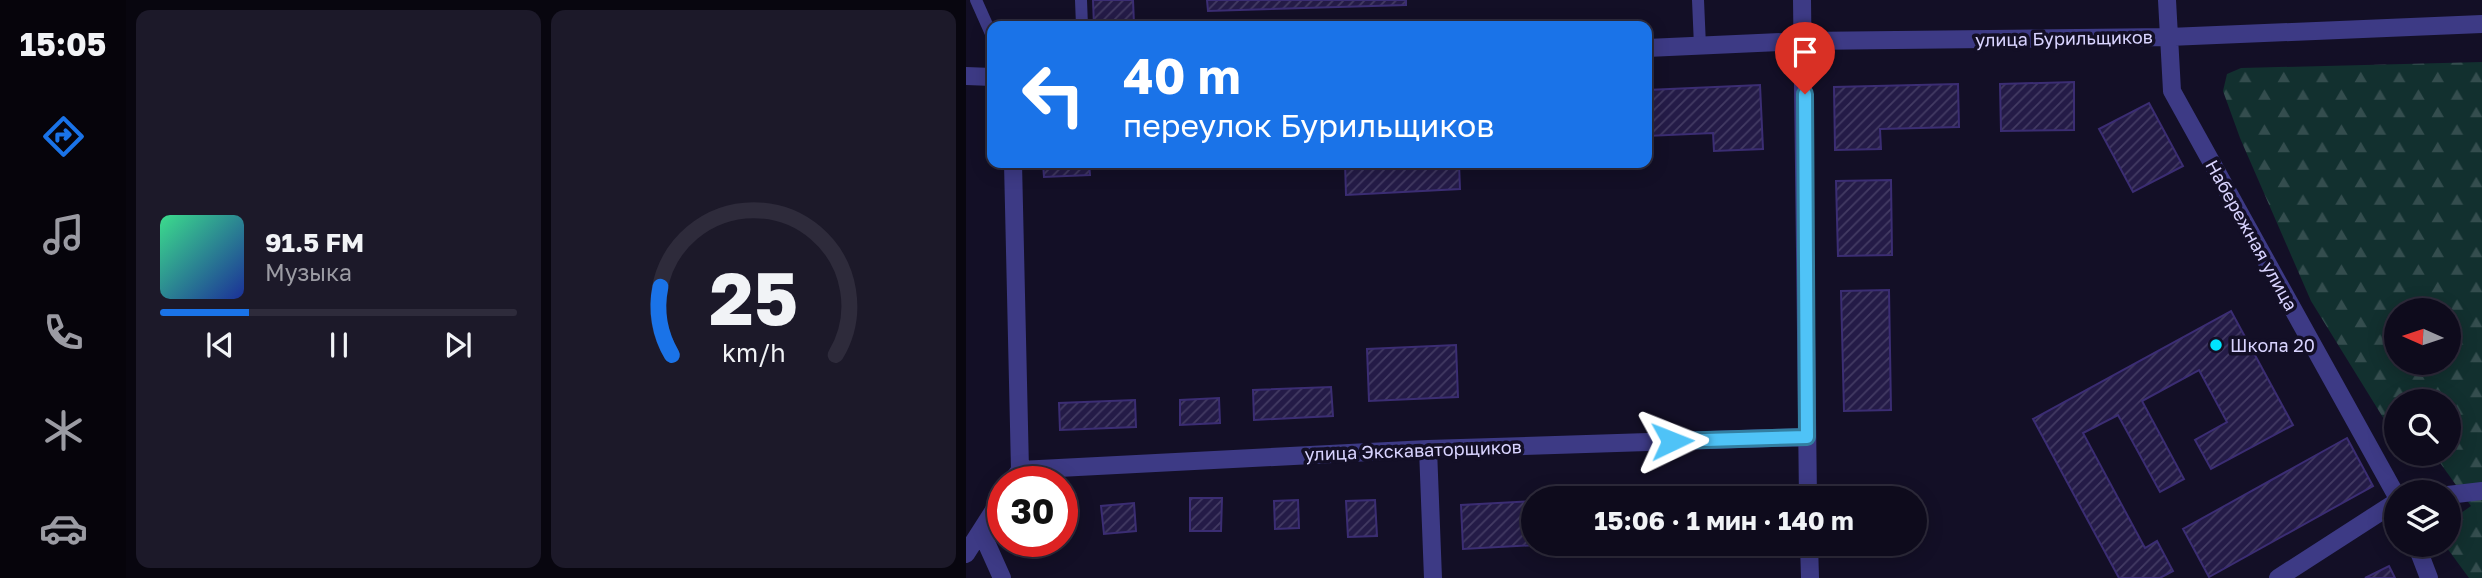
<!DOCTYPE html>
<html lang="ru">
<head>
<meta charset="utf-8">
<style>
	body { margin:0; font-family:"Golos Text",sans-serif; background:#1c1929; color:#f1f3f6; height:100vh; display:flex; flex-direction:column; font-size:26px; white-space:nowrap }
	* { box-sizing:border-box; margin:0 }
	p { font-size:23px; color:#9b9ba3 }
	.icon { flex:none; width:38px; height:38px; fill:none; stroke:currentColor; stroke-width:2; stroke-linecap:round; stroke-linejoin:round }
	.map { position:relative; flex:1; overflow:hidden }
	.panel { display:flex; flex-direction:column; gap:10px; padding:10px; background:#08060f; width:840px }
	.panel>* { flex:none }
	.top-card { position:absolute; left:21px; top:21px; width:665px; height:147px; border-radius:14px; box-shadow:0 4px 18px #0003,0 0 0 2px #2e2b3b; background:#1a73e8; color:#fff; overflow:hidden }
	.needle { width:46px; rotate:273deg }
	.tools { position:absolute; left:1418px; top:298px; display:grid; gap:14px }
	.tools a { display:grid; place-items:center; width:77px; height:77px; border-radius:50%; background:#0e0b1c; box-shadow:0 4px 18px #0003,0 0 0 2px #2e2b3b; font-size:35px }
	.speed { position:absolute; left:21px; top:466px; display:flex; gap:14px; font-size:35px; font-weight:700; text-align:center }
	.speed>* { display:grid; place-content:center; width:91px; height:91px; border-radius:50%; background:#0e0b1c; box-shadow:0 4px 18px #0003,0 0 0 2px #2e2b3b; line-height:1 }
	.speed .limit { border:10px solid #d22; background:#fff; color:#111 }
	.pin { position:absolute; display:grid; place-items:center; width:60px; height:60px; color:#fff; margin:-72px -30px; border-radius:50% 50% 50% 0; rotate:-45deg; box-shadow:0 0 7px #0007 }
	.pin .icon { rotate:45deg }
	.me { position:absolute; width:77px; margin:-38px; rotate:88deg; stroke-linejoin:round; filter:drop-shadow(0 0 5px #0008) }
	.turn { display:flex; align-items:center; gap:24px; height:147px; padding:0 21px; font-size:32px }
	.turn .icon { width:91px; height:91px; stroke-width:2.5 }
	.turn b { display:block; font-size:49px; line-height:60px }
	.panel .tile { flex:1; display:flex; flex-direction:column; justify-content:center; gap:10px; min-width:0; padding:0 24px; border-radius:14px; background:#1c1929 }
	.panel .dial { align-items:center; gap:0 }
	.dial svg { height:182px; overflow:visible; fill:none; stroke:#2e2b3b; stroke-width:7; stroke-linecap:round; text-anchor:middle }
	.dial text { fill:#f1f3f6; stroke:none }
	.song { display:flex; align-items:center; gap:21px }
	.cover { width:84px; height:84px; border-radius:10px; background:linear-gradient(135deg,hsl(150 70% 55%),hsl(230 70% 35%)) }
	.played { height:7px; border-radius:4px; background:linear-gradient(90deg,#1a73e8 25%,#2e2b3b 25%) }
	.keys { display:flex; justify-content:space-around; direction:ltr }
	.panel .tiles { flex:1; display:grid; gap:10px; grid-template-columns:repeat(2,1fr) }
	.trip { position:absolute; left:555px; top:486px; width:406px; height:70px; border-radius:35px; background:#0e0b1c; box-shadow:0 4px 18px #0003,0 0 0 2px #2e2b3b; font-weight:700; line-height:70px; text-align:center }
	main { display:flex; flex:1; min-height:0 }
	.tab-bar { display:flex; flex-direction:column; width:126px; justify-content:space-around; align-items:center; background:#06040b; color:#9b9ba3 }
	.tab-bar .icon { width:49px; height:49px }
	.tab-bar .active { color:#1a73e8 }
	.tab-bar b { font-size:32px; color:#f1f3f6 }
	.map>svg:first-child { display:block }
	.forest { fill:url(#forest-firs); fill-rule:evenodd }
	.building { fill:url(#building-hatch); stroke:#3b2d73; stroke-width:2 }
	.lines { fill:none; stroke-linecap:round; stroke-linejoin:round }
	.service { stroke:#3d3a85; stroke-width:12 }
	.minor { stroke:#3d3a85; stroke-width:18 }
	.route-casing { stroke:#337fa1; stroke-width:18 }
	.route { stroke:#4fc3f7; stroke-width:12 }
	.poi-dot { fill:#00e5ff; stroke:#130f26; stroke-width:2.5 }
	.labels { text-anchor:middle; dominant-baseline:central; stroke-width:7; stroke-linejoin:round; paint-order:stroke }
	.street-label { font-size:18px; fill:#d9d4ff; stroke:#130f26 }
	.poi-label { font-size:18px; fill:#d9d4ff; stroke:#130f26; text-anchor:start }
</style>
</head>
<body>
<main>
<nav class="tab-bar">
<b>15:05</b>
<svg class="icon active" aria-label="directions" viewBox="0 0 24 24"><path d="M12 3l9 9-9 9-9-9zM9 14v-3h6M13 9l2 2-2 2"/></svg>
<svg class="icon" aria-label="music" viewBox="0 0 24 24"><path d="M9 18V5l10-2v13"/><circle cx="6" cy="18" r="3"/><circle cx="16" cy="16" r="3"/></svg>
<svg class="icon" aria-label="phone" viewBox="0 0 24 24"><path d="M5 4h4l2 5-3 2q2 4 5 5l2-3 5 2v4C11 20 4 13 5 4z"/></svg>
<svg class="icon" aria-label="climate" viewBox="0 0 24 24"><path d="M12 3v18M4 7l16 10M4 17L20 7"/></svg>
<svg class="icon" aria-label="car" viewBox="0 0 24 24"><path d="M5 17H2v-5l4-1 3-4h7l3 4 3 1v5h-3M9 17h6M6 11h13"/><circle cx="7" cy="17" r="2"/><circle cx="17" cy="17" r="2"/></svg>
</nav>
<section class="panel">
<div class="tiles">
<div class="tile">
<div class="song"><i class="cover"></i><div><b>91.5 FM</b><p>Музыка</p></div></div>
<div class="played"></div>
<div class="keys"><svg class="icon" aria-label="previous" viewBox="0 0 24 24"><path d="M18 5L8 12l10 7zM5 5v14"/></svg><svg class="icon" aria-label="pause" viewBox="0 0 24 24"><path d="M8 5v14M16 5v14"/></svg><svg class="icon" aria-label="next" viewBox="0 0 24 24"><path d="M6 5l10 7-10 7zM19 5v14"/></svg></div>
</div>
<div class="tile dial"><svg viewBox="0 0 100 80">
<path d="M14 69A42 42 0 1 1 86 69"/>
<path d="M14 69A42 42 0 0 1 9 39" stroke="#1a73e8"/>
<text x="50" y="56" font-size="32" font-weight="700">25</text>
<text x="50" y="72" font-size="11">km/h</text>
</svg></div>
</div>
</section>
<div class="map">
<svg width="1516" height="578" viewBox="0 0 1516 578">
	<defs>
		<pattern id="forest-firs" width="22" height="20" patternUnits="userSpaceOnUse" patternTransform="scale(1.75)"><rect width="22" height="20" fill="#12302f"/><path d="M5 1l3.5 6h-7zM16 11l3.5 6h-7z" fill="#344d4e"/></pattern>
		<pattern id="building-hatch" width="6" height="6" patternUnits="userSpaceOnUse" patternTransform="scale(1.75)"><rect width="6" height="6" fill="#241b47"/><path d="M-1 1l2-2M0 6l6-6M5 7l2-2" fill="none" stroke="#433b63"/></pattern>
	</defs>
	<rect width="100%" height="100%" fill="#130f26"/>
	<path class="forest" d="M1516 62V578H1503L1478 544H1482V522L1505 506 1467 453H1482V401H1430V429L1421 424 1345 301 1274 138 1257 91 1261 74 1275 68ZM1430 310H1482V362H1430Z"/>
	<path class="building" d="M127 0H167L168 24 128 26Z
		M241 0H440V5L242 11Z
		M1108 82V130L1035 131 1034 84Z
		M992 84 993 127 914 129 915 149 869 150 868 87Z
		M794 85 797 149 748 151 747 133 681 136V90Z
		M1183 103 1217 166 1167 192 1133 129Z
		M77 163H123L124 175 78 177Z
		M379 163H493L494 189 380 195Z
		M925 180 926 255 872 256 870 181Z
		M923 290 925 410 878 411 875 291Z
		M1265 311 1327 425 1245 469 1229 440 1261 422 1233 370 1176 401 1218 479 1194 492 1152 415 1117 433 1179 548 1191 541 1207 571 1194 578H1153L1067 419Z
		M490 345 492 397 403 401 401 349Z
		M365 387 367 416 288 420 287 390Z
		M253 398 254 423 214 425V400Z
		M169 400 170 427 94 430 93 403Z
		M1381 438 1407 486 1243 577 1217 529Z
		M105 489 106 526 96 527V490Z
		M801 492 802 499H675V497Z
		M224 498H256L255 531H224Z
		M332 500 333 528 309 529 308 501Z
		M409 500 411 536 382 537 380 501Z
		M567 501V544H590L497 549 495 505Z
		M168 503 170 531 138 534 135 506Z
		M1423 566 1429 578H1399Z"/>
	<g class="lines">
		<path class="service" d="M10 0 26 36
			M115 0 116 26
			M732 0 734 46"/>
		<path class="minor" d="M836 0 842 499
			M1201 0 1206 91 1430 495
			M681 48 838 41 1203 37 1516 24
			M0 76 26 77
			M462 449 467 578
			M54 470 462 449 841 437
			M46 481 54 470 47 163
			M1482 495 1516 491
			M15 531 36 578
			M843 544 844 578
			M1450 544 1463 578
			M0 554 37 496
			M1312 578 1430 502"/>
	</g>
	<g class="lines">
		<defs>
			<path id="route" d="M706 441 841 437 839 94"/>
		</defs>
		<use href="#route" class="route-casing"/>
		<use href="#route" class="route"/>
	</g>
	<circle class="poi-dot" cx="1250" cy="345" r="7"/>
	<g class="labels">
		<g class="street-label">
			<text transform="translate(1098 38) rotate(-1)">улица Бурильщиков</text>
			<text transform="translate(1286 235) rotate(61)">Набережная улица</text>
			<text transform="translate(447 450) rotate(-2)">улица Экскаваторщиков</text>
		</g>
		<g class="poi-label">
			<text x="1264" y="345">Школа 20</text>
		</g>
	</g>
</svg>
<div class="tools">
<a><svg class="needle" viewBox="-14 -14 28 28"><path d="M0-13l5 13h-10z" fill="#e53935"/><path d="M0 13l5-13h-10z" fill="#9b9ba3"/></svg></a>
<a><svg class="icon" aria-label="search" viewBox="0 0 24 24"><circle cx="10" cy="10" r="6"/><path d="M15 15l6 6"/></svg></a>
<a><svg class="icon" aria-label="layers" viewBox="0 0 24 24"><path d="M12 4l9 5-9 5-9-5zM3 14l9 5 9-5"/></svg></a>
</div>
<div class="speed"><div class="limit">30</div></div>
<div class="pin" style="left:839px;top:94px;background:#d93025"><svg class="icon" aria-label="arrive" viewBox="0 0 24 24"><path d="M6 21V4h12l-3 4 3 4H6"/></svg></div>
<svg class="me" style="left:706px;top:441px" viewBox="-20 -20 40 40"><path d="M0-17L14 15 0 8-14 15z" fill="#4fc3f7" stroke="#fff" stroke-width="4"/></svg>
<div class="trip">15:06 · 1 мин · 140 m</div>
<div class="top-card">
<div class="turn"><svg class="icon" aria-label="left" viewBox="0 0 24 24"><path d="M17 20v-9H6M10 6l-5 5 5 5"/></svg><div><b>40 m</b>переулок Бурильщиков</div></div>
</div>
</div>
</main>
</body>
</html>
